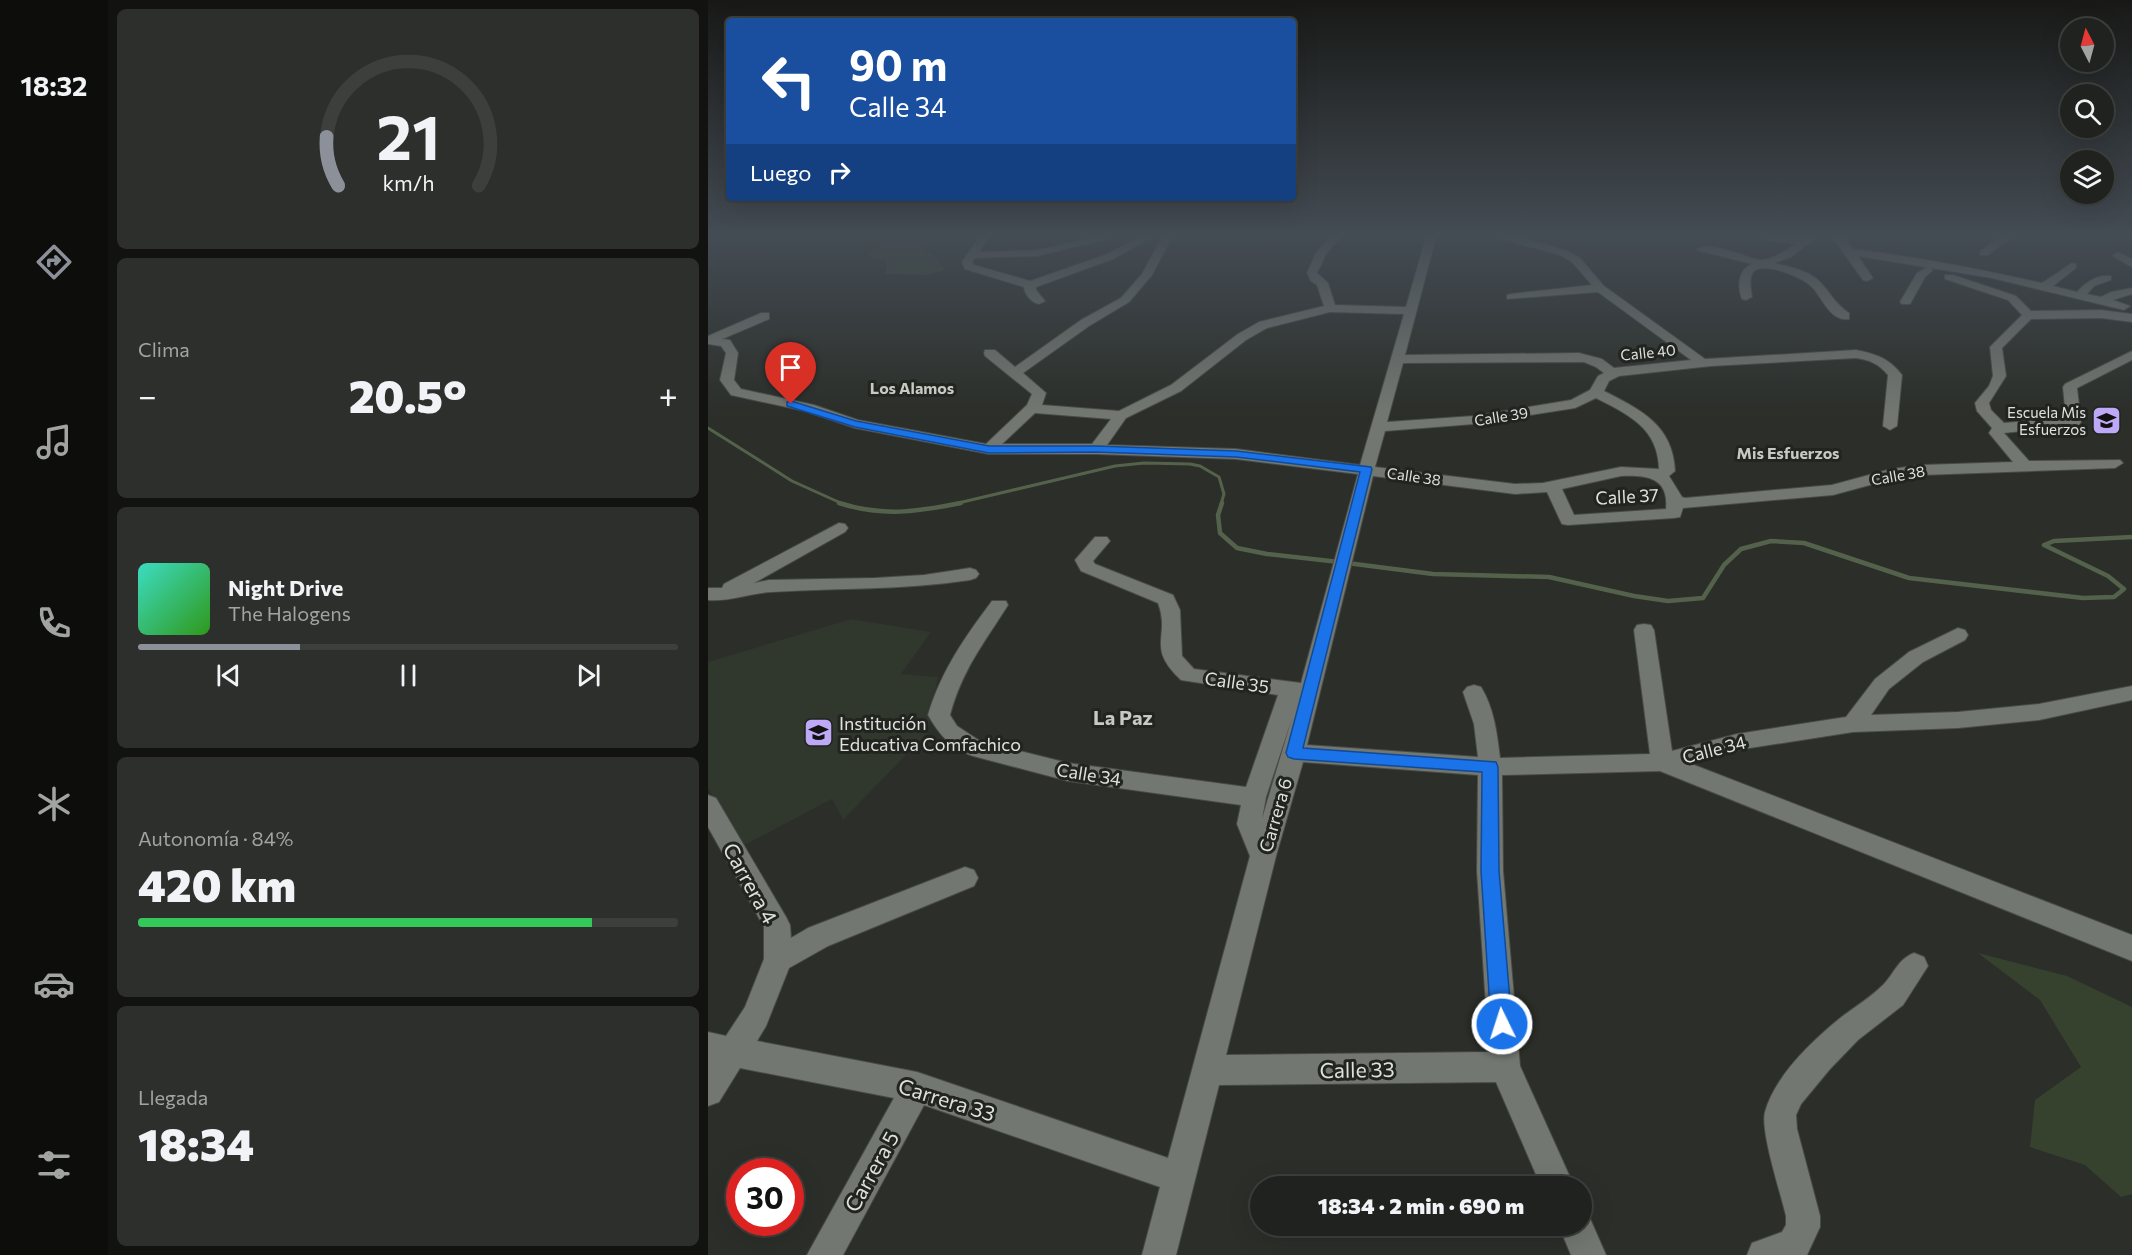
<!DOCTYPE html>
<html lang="es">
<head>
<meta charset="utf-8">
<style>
	body { margin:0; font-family:Commissioner,sans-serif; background:#2d2f2c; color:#f1f3f6; height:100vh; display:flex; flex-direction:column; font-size:22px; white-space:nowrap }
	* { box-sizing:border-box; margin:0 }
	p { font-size:20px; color:#a2a4a4 }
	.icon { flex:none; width:33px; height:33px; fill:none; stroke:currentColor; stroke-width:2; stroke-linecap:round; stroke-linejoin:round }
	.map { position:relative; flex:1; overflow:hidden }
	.drawer { display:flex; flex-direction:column; gap:9px; padding:9px; background:#121311; width:600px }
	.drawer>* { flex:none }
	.banner { position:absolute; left:18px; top:18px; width:570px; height:183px; border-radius:6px; box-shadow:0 6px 24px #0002,0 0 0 2px #3d3f3d; background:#1a4fa0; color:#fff; overflow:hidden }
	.needle { width:39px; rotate:354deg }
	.tools { position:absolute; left:1352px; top:18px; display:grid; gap:12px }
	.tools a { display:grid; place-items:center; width:54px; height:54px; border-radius:50%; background:#20221f; box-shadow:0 6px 24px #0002,0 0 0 2px #3d3f3d; font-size:30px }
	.speed { position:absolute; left:18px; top:1158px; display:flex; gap:12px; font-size:30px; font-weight:700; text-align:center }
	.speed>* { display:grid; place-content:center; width:78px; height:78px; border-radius:50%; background:#20221f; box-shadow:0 6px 24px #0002,0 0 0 2px #3d3f3d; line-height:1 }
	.speed .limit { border:9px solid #d22; background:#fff; color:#111 }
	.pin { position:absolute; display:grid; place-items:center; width:51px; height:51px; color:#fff; margin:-62px -26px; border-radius:50% 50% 50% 0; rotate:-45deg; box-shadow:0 0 6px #0007 }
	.pin .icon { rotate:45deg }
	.me { position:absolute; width:66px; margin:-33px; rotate:356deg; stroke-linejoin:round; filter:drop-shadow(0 0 4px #0008) }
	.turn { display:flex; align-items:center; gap:21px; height:126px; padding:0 24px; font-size:27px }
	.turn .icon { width:78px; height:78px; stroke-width:2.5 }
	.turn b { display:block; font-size:42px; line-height:51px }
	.then { display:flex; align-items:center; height:57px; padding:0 24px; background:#0003; gap:12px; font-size:22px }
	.big { font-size:45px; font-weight:800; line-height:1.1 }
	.drawer .tile { flex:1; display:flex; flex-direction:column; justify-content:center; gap:9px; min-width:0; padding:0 21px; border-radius:9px; background:#2d2f2c }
	.drawer .dial { align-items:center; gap:0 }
	.dial svg { height:156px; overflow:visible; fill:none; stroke:#3d3f3d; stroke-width:7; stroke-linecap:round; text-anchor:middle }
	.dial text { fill:#f1f3f6; stroke:none }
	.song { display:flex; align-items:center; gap:18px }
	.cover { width:72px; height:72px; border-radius:9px; background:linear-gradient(135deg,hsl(170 70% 55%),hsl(110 70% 35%)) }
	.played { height:6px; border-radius:3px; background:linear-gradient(90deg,#8c9099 30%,#3d3f3d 30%) }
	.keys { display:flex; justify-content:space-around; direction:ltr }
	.heat { display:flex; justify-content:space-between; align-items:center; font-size:33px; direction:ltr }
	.charge { height:9px; border-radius:4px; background:linear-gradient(90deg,#34c759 84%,#3d3f3d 0) }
	.trip { position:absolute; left:542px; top:1176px; width:342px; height:60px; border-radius:30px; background:#20221f; box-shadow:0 6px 24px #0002,0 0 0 2px #3d3f3d; font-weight:800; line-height:60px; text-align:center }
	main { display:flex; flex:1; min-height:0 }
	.tab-bar { display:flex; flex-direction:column; width:108px; justify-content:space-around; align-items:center; background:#0d0e0c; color:#a2a4a4 }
	.tab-bar .icon { width:42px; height:42px }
	.tab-bar .selected { color:#8c9099 }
	.tab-bar b { font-size:27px; color:#f1f3f6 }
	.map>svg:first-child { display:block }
	.built { fill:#30372c }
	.green { fill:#36422e }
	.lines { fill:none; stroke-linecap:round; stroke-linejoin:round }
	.stream-far1 { stroke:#54624b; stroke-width:3 }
	.stream { stroke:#54624b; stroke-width:4.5 }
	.minor-casing { stroke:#484b46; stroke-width:2 }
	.minor { fill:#737771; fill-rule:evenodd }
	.route { fill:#1a73e8; stroke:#114b97; stroke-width:1.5 }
	.labels { text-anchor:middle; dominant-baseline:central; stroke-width:6; stroke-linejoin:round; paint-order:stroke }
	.far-street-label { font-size:15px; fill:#dfe1de; stroke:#21241f }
	.far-poi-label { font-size:15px; fill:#dfe1de; stroke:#21241f; text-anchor:end }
	.far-neighbourhood-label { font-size:16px; font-weight:bold; fill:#c6cac3; stroke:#21241f }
	.street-label { font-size:18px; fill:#dfe1de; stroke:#21241f }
	.poi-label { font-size:18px; fill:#dfe1de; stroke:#21241f; text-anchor:start }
	.neighbourhood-label { font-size:20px; font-weight:bold; fill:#c6cac3; stroke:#21241f }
	.near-street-label { font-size:21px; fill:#dfe1de; stroke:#21241f }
</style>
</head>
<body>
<main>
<nav class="tab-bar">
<b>18:32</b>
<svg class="icon selected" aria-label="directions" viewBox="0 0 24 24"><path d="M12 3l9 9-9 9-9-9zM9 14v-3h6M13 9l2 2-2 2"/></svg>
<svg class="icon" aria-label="music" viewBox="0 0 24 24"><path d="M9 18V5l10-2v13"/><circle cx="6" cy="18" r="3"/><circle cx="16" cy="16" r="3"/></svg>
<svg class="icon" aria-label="phone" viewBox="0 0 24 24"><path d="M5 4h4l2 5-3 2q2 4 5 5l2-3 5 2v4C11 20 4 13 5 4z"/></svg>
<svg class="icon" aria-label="climate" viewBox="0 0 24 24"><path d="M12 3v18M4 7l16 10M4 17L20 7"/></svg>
<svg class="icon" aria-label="car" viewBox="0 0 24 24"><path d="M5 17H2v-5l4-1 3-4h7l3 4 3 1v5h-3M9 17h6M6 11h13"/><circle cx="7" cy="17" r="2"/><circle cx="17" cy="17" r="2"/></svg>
<svg class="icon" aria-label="filters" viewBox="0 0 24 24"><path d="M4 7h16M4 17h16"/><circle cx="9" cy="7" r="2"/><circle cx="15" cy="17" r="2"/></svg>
</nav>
<section class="drawer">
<div class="tile dial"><svg viewBox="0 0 100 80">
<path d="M14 69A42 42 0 1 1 86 69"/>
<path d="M14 69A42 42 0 0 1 8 44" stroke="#8c9099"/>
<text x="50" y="56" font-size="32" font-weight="700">21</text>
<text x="50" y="72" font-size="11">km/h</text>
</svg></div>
<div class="tile"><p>Clima</p>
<div class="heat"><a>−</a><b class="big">20.5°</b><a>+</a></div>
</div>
<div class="tile">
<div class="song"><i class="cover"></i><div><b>Night Drive</b><p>The Halogens</p></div></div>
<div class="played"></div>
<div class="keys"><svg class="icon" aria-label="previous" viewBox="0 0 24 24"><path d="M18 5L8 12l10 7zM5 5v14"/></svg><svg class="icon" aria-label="pause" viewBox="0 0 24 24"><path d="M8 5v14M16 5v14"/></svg><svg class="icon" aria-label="next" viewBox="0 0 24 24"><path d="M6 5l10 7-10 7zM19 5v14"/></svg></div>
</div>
<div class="tile"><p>Autonomía · 84%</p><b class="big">420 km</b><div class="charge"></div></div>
<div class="tile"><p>Llegada</p><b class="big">18:34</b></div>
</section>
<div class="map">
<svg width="1424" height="1255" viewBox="0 0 1424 1255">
	<rect width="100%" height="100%" fill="#2b2e29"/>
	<path class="built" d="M143 619 223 632 193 674 230 677 220 732 135 820 124 799 33 847 0 788V662Z"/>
	<path class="green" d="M154 237H249L221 245 215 251 225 254 237 270 218 275 177 274 179 265 176 259 160 257 168 244 151 240Z
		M1270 953 1359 976 1424 1007V1194L1413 1197 1377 1165 1322 1147 1327 1100 1373 1067 1332 1000Z"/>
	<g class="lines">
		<path class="stream-far1" d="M0 428 84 481 135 504
			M246 504 407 466 436 463 482 464 492 466 511 477 516 494 513 504"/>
		<path class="stream" d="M131 503C175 517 208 512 253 503
			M514 503 510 515 512 533 529 548 559 554 631 562
			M639 563 725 574 841 577 926 596 960 601 995 598 1016 565 1033 549 1063 541 1096 543 1201 578 1375 598 1406 597 1416 589 1400 576 1336 545 1346 541 1424 537"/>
		<defs>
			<path id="minor" d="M271 237H281L271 252 329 250 388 237H408L329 256 267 258 264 262 266 265 322 281 397 255 432 237H445L405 259 328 287V290L337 301 331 304C324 303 316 294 316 287L257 269 254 262Z
				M454 237H464L444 275 421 302 381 326 315 373 338 393 334 405 411 411 463 385 530 334 551 322 616 306 609 285 603 281 599 273 608 253 622 237H633L618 254 609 273 620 283 627 305 698 307 718 237H728L697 355 871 353 894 359 906 368 983 360 890 292 799 299V295L803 294 884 285 864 262 852 255 786 237H812L860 251 872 258 896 286 997 359 1148 350C1168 354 1181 358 1194 375L1189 426 1182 430 1175 426 1180 375C1171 364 1162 360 1148 358L1003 366 911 376 901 381 896 391C933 410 965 425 967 471L961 476 974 497 977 498 1124 485 1183 469 1214 465 1305 462 1281 433 1284 428 1269 411 1267 403 1281 386 1285 376 1282 347 1314 315 1300 300 1237 279V275H1245L1308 296 1323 311 1393 310 1424 314V322L1393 318 1323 319 1294 348 1298 376 1281 403 1283 410 1296 423 1358 418 1355 387 1357 384 1424 351V360L1369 388 1373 422 1371 425 1296 433 1321 461 1412 460 1415 463 1407 468 1214 475 1184 479 1125 495 975 508 972 517 966 518 860 525 854 524 852 520 839 492 807 494 665 476 599 745 770 757 766 724 755 692 759 687 766 685 773 687C786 708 789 733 792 758L942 754 926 630 929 625 936 624 943 625 946 630 964 751 1029 734 1138 717 1167 679 1201 652 1250 628 1257 630 1260 635 1257 640 1215 662 1181 689 1163 715 1250 712 1331 704 1424 686V700L1331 720 1250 728 1145 732 1029 750 981 763 1424 935V961L952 771 794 775 795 871 812 1066 866 1186H833L788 1082 511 1085 468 1255H434L452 1187 216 1105 135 1255H99L186 1098 32 1068 11 1102 0 1106V1032L18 1036 37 1007 56 959V927L0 827V795L8 798 78 917 82 925 83 938 100 928 257 867 266 870 270 878 266 886 120 946 81 968 58 1026 49 1041 209 1072 460 1158 542 856 529 824 533 805 360 781 265 756C243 749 231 734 220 715 233 671 257 637 284 601H298L300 605C276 643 254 670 242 715L249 726 272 741 360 763 538 787 570 695 473 680C437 646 463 638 450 603L373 571 367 560 387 537H399L402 541 385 561 387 564 465 595 472 610 474 656 486 669 593 683 650 474 528 459 388 454H281L147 428 97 411 23 395 12 380 18 353 13 346 0 344V336L53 313H61V319L14 339 22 340 30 353 26 380 33 389 106 405 150 420 278 444 319 405 324 394 277 356 276 353 277 350H287L307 367 373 320 413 298 434 274ZM622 312 696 314 652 465 528 449 399 445 418 418 473 391 538 340 559 328ZM876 362 888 367 896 373 890 376 882 390 863 400 766 416 679 422 695 363ZM888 398C921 415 950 428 951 469L913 467 835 483 807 484 667 467 677 431 766 424 867 408ZM327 413 403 419 384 444H294ZM913 476C938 475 961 477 958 509L866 515 854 489ZM584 718 554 819 558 797ZM595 762 770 775 769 871 781 1052 518 1055 568 856Z
				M1054 237H1108L1083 257 1066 263C1081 267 1100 270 1111 281 1124 294 1125 302 1141 313V319C1122 322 1114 297 1104 287 1095 277 1051 259 1044 274 1041 280 1043 290 1044 297L1038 300 1034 299C1029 287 1030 269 1044 264L988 250C1003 239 1036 258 1053 260 1065 260 1078 250 1088 244L1059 240Z
				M1124 237H1135L1145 249C1209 257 1272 269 1334 283L1364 263 1368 264V268L1345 286 1369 292C1378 282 1389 274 1403 276V280L1386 286 1379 294 1393 297 1403 292 1424 288V294L1405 300 1422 306 1416 310 1284 278 1150 256 1165 278 1159 281 1155 280Z
				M1292 237H1304L1280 255H1272V251Z
				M1410 252 1424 259V267L1406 257 1405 255Z
				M1220 267 1225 270 1217 277 1202 304H1194L1192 302 1209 273Z
				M131 523 137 524 140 528 137 532 46 583 61 580 167 578 216 575 262 568 268 570 271 574 268 578 262 580C196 590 131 588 64 592 42 593 21 602 0 600V588H14L16 584Z
				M1206 953 1216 957 1220 966 1195 1005 1150 1040 1122 1069 1093 1104 1088 1115 1089 1129 1112 1216V1227L1099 1255H1039L1044 1243 1074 1232 1078 1225V1216C1073 1194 1052 1131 1057 1112 1067 1076 1103 1042 1131 1019 1145 1008 1162 998 1175 985 1186 974 1190 959 1206 953Z
				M873 1211 880 1214 898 1255H863L851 1226H873Z"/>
		</defs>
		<use href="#minor" class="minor-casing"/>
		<use href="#minor" class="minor"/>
	</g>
	<linearGradient id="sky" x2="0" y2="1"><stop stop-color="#181917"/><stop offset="0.57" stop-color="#444c54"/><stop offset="1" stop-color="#444c54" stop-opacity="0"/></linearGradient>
	<rect width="1424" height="413" fill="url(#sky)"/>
	<path class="route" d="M83 401 148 421 281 446H388L528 451 663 467 664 469 595 748 788 762 790 767 791 871 804 1024 801 1031 794 1034 786 1031 783 1024 773 871 774 772 586 759 580 757 578 753 652 472 528 457 388 452 281 453 147 427 79 406V402Z"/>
	<defs>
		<symbol id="school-square" viewBox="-11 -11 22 22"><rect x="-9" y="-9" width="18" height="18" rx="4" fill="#bda9f5" stroke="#21241f"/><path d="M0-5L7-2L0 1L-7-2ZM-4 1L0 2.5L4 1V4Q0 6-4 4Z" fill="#111"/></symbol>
	</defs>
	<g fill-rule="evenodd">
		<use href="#school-square" x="1382" y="404" width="33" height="33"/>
		<use href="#school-square" x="94" y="716" width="33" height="33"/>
	</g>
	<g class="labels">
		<g class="far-street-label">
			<text transform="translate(940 352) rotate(-6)">Calle 40</text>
			<text transform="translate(793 416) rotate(-9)">Calle 39</text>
			<text transform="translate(1190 475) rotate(-10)">Calle 38</text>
			<text transform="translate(706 476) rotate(8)">Calle 38</text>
		</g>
		<g class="far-poi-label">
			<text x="1378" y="412">Escuela Mis<tspan x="1378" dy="17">Esfuerzos</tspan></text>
		</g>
		<g class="far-neighbourhood-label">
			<text x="204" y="387">Los Alamos</text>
			<text x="1080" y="452">Mis Esfuerzos</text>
		</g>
		<g class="street-label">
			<text transform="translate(919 496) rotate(-3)">Calle 37</text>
			<text transform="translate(529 682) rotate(8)">Calle 35</text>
			<text transform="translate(1006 749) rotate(-14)">Calle 34</text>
			<text transform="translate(381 774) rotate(9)">Calle 34</text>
			<text transform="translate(567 815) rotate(-74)">Carrera 6</text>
		</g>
		<g class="poi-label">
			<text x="131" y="723">Institución<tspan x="131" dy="21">Educativa Comfachico</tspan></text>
		</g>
		<g class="neighbourhood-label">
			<text x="415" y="717">La Paz</text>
		</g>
		<g class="near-street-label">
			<text transform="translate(43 883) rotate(61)">Carrera 4</text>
			<text transform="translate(649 1069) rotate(-1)">Calle 33</text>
			<text transform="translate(239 1099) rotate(17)">Carrera 33</text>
			<text transform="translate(163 1171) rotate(-61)">Carrera 5</text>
		</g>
	</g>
</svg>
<div class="tools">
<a><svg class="needle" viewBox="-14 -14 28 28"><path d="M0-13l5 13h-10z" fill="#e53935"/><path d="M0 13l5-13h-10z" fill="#a2a4a4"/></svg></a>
<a><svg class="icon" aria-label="search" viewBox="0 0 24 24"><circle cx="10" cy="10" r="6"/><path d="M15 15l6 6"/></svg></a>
<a><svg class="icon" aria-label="layers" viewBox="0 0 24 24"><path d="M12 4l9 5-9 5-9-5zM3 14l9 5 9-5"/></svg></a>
</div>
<div class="speed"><div class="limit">30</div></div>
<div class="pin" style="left:83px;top:404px;background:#d93025"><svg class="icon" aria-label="arrive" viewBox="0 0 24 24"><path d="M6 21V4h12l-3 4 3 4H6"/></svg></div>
<svg class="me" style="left:794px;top:1024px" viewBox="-20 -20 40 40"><circle r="17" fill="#1a73e8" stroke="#fff" stroke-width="3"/><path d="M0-11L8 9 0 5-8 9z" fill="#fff"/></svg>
<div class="trip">18:34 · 2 min · 690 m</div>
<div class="banner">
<div class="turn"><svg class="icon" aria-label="left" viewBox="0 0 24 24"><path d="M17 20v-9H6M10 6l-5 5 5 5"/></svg><div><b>90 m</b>Calle 34</div></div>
<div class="then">Luego<svg class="icon" aria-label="right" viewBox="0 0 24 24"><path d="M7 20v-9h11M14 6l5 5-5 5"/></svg></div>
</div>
</div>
</main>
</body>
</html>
